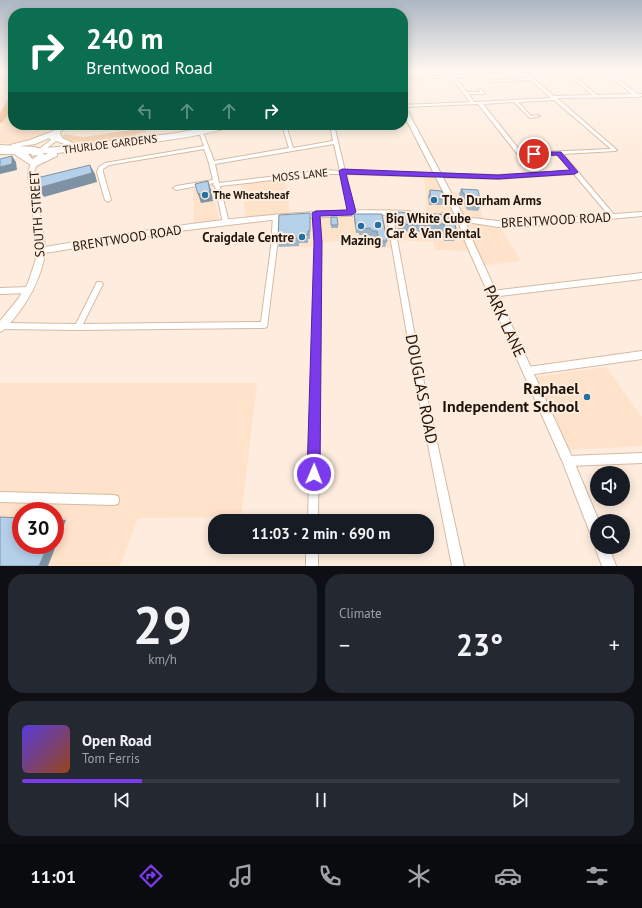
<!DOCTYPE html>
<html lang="en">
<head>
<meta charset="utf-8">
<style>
	body { margin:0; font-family:"PT Sans",sans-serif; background:#242831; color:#f1f3f6; height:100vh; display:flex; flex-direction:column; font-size:15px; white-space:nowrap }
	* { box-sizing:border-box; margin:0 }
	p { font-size:13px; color:#9ea1a6 }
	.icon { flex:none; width:22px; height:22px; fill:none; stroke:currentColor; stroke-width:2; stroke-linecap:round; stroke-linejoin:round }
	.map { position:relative; height:566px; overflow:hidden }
	.sheet { display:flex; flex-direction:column; gap:8px; padding:8px; background:#0d0f14; flex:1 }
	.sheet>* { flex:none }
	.top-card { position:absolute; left:8px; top:8px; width:400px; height:122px; border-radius:16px; box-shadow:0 2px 10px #0003; background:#0b6e4f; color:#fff; overflow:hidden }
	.tools { position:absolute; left:590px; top:466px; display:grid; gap:8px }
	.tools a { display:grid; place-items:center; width:40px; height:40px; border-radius:50%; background:#171b24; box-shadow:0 2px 10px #0003; font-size:20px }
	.speed { position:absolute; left:12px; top:502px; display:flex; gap:8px; font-size:20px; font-weight:700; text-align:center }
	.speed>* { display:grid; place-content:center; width:52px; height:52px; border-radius:50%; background:#171b24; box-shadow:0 2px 10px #0003; line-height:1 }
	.speed .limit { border:6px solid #d22; background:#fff; color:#111 }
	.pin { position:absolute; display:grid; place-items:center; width:34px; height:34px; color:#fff; margin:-17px; border:2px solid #fff; border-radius:50%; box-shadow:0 1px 4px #0007 }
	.me { position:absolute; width:44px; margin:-22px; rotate:1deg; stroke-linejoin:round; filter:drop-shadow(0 0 3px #0008) }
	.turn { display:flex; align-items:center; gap:14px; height:84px; padding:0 12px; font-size:18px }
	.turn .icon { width:52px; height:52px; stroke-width:2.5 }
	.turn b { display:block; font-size:28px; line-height:34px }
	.lanes { display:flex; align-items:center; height:38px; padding:0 12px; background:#0003; justify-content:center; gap:20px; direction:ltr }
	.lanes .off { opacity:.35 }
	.big { font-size:30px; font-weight:800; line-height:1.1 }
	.sheet .tile { flex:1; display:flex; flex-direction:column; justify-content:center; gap:6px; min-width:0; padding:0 14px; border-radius:16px; background:#242831 }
	.sheet .dial { align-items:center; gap:0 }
	.dial b { font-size:52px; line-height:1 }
	.song { display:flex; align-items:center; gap:12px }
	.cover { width:48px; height:48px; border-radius:6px; background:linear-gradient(135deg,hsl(250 70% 55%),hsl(20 70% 35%)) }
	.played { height:4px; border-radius:2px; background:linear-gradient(90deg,#7c3aed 20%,#363941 20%) }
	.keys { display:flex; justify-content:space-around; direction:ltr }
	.heat { display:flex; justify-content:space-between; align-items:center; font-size:22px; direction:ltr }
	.sheet .tiles { flex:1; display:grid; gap:8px; grid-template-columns:1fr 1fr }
	.tile:last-child { grid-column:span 2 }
	.trip { position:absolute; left:208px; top:514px; width:226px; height:40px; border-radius:16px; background:#171b24; box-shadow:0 2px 10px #0003; font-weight:800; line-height:40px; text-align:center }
	.dock { display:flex; height:64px; justify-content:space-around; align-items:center; background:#090b0e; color:#9ea1a6 }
	.dock .icon { width:28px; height:28px }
	.dock .active { color:#7c3aed }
	.dock b { font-size:18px; color:#f1f3f6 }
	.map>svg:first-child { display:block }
	.built { fill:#fee2ca; fill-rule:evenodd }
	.green { fill:#f6d2b2 }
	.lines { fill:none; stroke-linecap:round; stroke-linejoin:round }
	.river { fill:#f2bc8c; fill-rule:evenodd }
	.minor-casing { stroke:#d6baa2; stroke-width:2 }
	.tertiary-casing { stroke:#d6baa2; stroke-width:2 }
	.primary-casing { stroke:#d6baa2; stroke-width:2 }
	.minor { fill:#fff; fill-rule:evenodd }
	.tertiary { fill:#fff; fill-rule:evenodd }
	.primary { fill:#fff; fill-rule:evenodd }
	.wall { fill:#9cb4c8 }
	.shaded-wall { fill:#7f92a3 }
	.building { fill:#b5d1e9; stroke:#7f92a3 }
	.route { fill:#7c3aed; stroke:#51269a }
	.poi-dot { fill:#2570a3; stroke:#feedde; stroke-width:1.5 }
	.labels { text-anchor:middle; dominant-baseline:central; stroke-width:4; stroke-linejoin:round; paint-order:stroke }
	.far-street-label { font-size:11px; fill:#1e140b; stroke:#feedde }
	.far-poi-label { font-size:11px; font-weight:bold; fill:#1e140b; stroke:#feedde; text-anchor:start }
	.poi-label { font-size:13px; font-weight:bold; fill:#1e140b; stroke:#feedde; text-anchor:start }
	.street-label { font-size:13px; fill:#1e140b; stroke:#feedde }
	.near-street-label { font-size:16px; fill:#1e140b; stroke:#feedde }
	.near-poi-label { font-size:16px; font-weight:bold; fill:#1e140b; stroke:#feedde; text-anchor:end }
</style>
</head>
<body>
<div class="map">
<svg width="642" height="566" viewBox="0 0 642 566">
	<rect width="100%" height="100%" fill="#feedde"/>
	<path class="built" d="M0 70H13V125H60L39 136 21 143H0Z
		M442 74 443 75 426 76 429 82 403 81V75Z
		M285 176 290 215 427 214 424 176 438 177 446 192 475 193 479 200 483 222 498 224 521 261 480 266 473 251 435 250 433 242 395 240 396 248 355 247 354 241 325 242 309 247H274L276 219 246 220 241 182Z
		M212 186 219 220 194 224 193 189Z
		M606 367 642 417V446L570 450 536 377Z
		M0 383H257L241 517 138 518 120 566H0ZM21 511H55V545H21Z"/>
	<path class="green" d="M146 128V132L137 134 136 136C122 138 72 148 63 137L64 134 83 137Z"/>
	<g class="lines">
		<path class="river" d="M10 96H13V105L3 122 0 123V113Z"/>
		<defs>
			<path id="minor" d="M488 70H523L554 96 592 95 575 80 574 79 576 78 597 95 632 94 603 70H607L637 94H642V96L637 97 557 98 617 150 615 151 563 154 615 216V218H611L574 174 498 179 346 174 355 212 352 214 349 212 341 174H325L220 186 229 223 226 225 223 223 215 186 213 185 214 183 176 190 173 188 176 186 213 180 209 163 204 149 109 165 103 169V172L111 200 108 202 105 200 97 172 99 167 105 163 204 146 200 135 202 134 204 135 214 161 289 148 282 125H286L293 148 333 141 330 125H334L345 171 498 175 571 171 558 155 519 156 478 104 403 107V105L470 102 451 77 433 78 432 77 434 76 467 75 468 76 466 77H455L467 92H480L479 90 481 89 485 93 483 94H469L474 102 551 98 531 80 493 82 491 81 493 80 528 78 520 71 489 72ZM554 100 611 149 522 153 483 104 514 102 530 118 540 116 538 115 531 116 518 102ZM334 144 340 171 325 170 219 183 215 164Z
				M13 73V75L0 77V75Z
				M173 125H177V127L173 128Z
				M389 210 392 212 421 369 464 566H452L413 369 386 212Z
				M316 211 319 213 321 242 318 521H308L315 242 313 213Z
				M276 214 279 216 277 247 267 327 264 328 78 330 0 329V323H2L76 324 97 282H101L103 284 83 324 261 322 271 247 273 216Z
				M642 273V279L492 297 489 296 488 294 489 292 492 291Z
				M29 287 32 288 33 290 32 292 29 293 0 294V288Z
				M642 351V359L528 375 525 374 524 371 525 368 528 367Z
				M642 453V463L568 466 565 464 563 461 565 458 568 456Z
				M0 492 114 495 118 496 119 500 118 504 114 505 0 502Z
				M306 547H318V566H306Z"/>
			<path id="tertiary" d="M403 106 406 108 464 217 498 221H523L642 212V216L523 227H498L466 222 472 239 572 457 599 521H597V540L592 538 563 463 464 239 458 221 442 219 438 216 442 213 455 215 403 113Z
				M64 125H71L58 133 55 138 57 140 56 141 42 152 45 156 38 161 34 172 45 247C134 232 224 217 315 212 346 210 378 210 409 211L413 213 409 215H363L271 220 179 231 45 253C41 279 29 300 13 320 9 324 6 330 0 332V321L18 299 28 283 35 262 37 251 28 172 32 160 38 155 32 156 31 155 34 152 33 151 0 149V145L35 147 39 149 51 140 49 138 54 131Z
				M597 542V547H609L616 566H602L595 547Z"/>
			<path id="primary" d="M218 125H231C216 138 84 150 57 153V156L34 167 14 154H0V148L32 149 70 146 56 141 54 136 35 144 14 147 10 145 30 140 56 130H59L62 138 75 144 72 146 177 133ZM48 153 34 161 28 154Z"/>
		</defs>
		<use href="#minor" class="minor-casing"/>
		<use href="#tertiary" class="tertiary-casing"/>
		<use href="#primary" class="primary-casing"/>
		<use href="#minor" class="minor"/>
		<use href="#tertiary" class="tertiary"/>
		<use href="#primary" class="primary"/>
	</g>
	<path class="wall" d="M461 189 481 205 478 211 467 210 459 194Z
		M430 190 444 199 442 205H429L428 197Z
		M398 212 453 215 457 234 454 241H444L442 231 429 230 428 232 398 231 397 220Z
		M310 213V239H308V243H299V246L279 247 278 238Z
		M354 214H382L387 241 385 247H377L376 237H371L369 235H359V233H356L354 220Z
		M331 217 338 225V228H331Z"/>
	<path class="shaded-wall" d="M12 156 16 162 17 170 0 174V167Z
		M90 165 95 174 97 182 44 197 38 188Z
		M208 181 211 190 213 201 201 203 198 194Z
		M58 519 66 520 48 566H39L48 545H55V527Z"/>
	<path class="building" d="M12 156V164L0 167V159Z
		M90 165 92 173 38 188 37 178Z
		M208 181 210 192 198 194 195 184Z
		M461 189 478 190 481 205 470 204Z
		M430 190 442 191 444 199H430Z
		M398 212 453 215 457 234H446L444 224 430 223 431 225 399 224Z
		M310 213V231H308V235H298V238H278L279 215Z
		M354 214H382L387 241H379L377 231H372L370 228 360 229 359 227H356Z
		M331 217H337L338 225H331Z
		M0 517 21 518V545H48L39 566H0Z
		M55 519H58L55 527Z"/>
	<linearGradient id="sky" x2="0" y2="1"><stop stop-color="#acb7c3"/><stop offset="0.47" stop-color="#fff7f0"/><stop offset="1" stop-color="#fff7f0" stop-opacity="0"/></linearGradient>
	<rect width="642" height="149" fill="url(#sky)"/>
	<path class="route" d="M534 152H561L578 172 575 174 498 179 346 174 356 212 352 215 320 216 322 242 320 474 318 479 314 481 309 479 307 474 314 242 312 213 316 211 347 210 339 171 342 169 498 175 570 170 557 155 531 156V153Z"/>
	<g class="poi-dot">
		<circle cx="205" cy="195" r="4"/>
		<circle cx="434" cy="200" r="4"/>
		<circle cx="378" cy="225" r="4"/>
		<circle cx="361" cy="226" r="4"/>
		<circle cx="302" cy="237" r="4"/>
		<circle cx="587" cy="397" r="4"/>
	</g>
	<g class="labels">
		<g class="far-street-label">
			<text transform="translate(110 144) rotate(-7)">THURLOE GARDENS</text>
			<text transform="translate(300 175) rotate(-6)">MOSS LANE</text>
		</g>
		<g class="far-poi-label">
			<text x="213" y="195">The Wheatsheaf</text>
		</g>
		<g class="poi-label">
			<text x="442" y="200">The Durham Arms</text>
			<text x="386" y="218">Big White Cube<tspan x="386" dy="15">Car &amp; Van Rental</tspan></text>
			<text x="294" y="237" text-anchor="end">Craigdale Centre</text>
			<text x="361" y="240" text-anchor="middle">Mazing</text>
		</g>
		<g class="street-label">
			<text transform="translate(37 214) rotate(-94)">SOUTH STREET</text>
			<text transform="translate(556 220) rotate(-3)">BRENTWOOD ROAD</text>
			<text transform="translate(127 238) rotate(-9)">BRENTWOOD ROAD</text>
		</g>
		<g class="near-street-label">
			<text transform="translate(505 321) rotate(65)">PARK LANE</text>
			<text transform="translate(422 389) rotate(79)">DOUGLAS ROAD</text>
		</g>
		<g class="near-poi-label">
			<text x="579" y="388">Raphael<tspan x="579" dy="18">Independent School</tspan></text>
		</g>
	</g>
</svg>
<div class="tools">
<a><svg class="icon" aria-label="sound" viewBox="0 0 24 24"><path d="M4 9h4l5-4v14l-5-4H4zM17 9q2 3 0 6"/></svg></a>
<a><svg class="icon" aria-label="search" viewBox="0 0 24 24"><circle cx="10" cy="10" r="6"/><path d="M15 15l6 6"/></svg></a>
</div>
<div class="speed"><div class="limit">30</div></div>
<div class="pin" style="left:534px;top:154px;background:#d93025"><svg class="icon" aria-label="arrive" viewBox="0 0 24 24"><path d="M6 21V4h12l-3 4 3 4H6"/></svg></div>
<svg class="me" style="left:314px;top:474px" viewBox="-20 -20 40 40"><circle r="17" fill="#7c3aed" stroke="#fff" stroke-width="3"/><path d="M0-11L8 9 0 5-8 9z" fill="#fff"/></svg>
<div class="trip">11:03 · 2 min · 690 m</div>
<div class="top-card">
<div class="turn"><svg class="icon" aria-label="right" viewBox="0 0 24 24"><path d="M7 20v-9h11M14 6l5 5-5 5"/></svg><div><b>240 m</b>Brentwood Road</div></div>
<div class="lanes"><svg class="icon off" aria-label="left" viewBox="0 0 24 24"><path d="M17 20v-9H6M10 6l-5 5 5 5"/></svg><svg class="icon off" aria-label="ahead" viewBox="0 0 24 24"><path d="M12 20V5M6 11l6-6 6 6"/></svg><svg class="icon off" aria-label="ahead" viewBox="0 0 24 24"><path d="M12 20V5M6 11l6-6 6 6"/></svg><svg class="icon" aria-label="right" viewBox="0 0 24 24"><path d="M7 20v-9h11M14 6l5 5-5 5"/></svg></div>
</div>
</div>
<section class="sheet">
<div class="tiles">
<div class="tile dial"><b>29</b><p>km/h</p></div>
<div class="tile"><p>Climate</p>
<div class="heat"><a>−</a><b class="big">23°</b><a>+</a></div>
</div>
<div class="tile">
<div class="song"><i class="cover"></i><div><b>Open Road</b><p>Tom Ferris</p></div></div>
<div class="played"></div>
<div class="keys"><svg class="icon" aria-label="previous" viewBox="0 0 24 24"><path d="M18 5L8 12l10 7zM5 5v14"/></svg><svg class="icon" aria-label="pause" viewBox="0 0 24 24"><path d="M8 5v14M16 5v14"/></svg><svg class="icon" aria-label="next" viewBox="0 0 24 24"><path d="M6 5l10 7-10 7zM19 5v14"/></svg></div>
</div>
</div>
</section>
<nav class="dock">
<b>11:01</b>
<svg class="icon active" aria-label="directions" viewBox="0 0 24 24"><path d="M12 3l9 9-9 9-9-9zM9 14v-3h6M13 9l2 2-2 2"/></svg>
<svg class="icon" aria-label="music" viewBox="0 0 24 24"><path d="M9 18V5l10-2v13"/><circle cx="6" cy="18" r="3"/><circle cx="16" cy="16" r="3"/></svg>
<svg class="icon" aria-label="phone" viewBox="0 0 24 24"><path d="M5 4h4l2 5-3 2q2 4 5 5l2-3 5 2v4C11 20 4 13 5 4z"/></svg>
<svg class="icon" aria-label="climate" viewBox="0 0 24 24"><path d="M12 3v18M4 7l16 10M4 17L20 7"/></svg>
<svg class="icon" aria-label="car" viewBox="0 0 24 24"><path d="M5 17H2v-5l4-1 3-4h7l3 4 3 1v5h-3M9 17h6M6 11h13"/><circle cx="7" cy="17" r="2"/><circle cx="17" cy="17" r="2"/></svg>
<svg class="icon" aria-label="filters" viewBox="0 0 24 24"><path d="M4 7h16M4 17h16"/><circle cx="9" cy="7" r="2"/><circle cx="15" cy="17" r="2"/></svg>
</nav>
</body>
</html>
